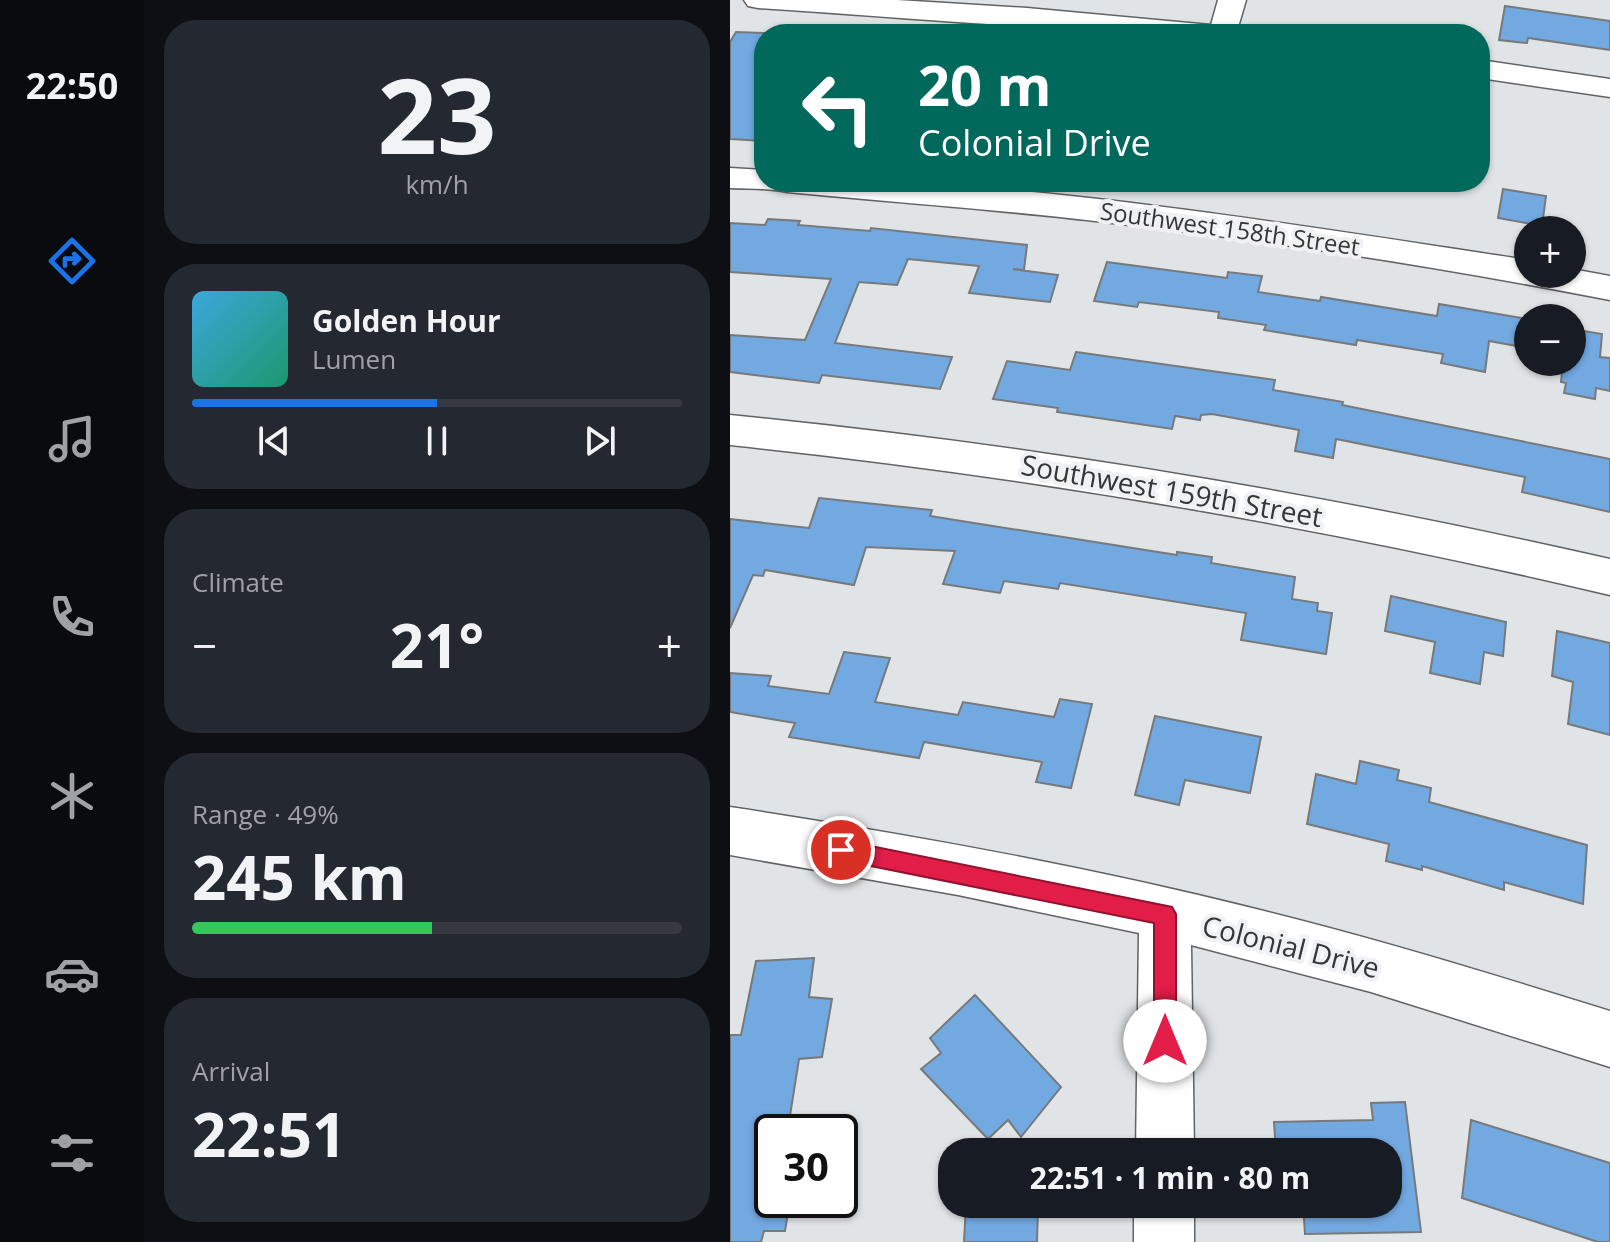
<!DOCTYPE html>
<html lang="en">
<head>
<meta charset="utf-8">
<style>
	body { margin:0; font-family:"Open Sans",sans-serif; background:#242831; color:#f1f3f6; height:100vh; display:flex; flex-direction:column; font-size:30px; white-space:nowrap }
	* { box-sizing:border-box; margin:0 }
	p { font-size:26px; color:#9ea1a6 }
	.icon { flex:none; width:44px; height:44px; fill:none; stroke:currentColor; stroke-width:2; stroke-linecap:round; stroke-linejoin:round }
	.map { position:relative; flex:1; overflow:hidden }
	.sheet { display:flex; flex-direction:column; gap:20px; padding:20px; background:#0d0f14; width:586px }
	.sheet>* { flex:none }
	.hud { position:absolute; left:24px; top:24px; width:736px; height:168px; border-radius:32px; box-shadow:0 2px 6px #0004; background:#00695c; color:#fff; overflow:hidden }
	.fabs { position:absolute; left:784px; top:216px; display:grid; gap:16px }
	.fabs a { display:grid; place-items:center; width:72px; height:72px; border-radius:50%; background:#171b24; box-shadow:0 2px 6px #0004; font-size:40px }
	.speed { position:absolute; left:24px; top:1114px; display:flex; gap:16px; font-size:40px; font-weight:700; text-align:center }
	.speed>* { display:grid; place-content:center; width:104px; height:104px; border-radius:50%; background:#171b24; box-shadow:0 2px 6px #0004; line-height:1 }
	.speed .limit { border:4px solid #111; border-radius:12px; background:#fff; color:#111 }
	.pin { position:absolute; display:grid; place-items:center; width:68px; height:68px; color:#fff; margin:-34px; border:4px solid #fff; border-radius:50%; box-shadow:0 2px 8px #0007 }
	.me { position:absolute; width:88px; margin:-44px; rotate:0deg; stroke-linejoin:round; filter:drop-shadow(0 0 6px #0008) }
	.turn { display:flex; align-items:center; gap:28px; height:168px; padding:0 32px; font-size:36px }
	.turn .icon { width:104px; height:104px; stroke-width:2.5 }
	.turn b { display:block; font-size:56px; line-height:68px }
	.big { font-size:60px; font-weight:700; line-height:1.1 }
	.sheet .widget { flex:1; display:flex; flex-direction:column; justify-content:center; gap:12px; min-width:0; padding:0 28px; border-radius:32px; background:#242831 }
	.sheet .dial { align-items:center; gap:0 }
	.dial b { font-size:104px; line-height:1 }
	.song { display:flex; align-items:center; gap:24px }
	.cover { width:96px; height:96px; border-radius:12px; background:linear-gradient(135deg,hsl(200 70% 55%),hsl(160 70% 35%)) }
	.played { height:8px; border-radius:4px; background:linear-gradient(90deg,#1a73e8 50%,#363941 50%) }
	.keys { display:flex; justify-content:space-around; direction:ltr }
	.heat { display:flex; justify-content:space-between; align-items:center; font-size:44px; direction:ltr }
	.charge { height:12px; border-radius:6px; background:linear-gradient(90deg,#34c759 49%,#363941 0) }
	.trip { position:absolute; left:208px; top:1138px; width:464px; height:80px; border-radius:32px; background:#171b24; box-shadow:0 2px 6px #0004; font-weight:700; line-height:80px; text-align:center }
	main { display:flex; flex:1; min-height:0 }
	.dock { display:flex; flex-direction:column; width:144px; justify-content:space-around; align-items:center; background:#090b0e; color:#9ea1a6 }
	.dock .icon { width:56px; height:56px }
	.dock .current { color:#1a73e8 }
	.dock b { font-size:36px; color:#f1f3f6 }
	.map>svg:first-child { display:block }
	.building { fill:#72a9e1; stroke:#77797b; stroke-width:2 }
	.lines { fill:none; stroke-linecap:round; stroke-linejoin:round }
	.minor-casing { stroke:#616365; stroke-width:3 }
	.minor { fill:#fff; fill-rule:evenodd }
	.route { fill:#e11d48; stroke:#92132f; stroke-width:2 }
	.labels { text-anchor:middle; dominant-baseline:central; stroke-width:8; stroke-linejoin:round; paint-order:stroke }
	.far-street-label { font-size:24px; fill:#353637; stroke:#eff1f4 }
	.street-label { font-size:28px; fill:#353637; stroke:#eff1f4 }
</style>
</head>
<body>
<main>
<nav class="dock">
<b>22:50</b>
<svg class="icon current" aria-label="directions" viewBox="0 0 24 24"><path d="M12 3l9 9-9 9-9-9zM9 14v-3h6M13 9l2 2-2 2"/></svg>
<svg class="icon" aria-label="music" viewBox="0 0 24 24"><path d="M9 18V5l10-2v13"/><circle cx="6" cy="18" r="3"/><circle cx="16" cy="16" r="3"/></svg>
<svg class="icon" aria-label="phone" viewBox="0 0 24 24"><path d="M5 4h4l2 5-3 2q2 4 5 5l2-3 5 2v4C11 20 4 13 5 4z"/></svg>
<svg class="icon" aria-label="climate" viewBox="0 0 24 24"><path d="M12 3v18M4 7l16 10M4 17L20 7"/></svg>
<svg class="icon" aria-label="car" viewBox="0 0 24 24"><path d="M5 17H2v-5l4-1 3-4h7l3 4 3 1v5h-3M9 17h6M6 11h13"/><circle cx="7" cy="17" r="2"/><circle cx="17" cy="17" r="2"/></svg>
<svg class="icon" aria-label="filters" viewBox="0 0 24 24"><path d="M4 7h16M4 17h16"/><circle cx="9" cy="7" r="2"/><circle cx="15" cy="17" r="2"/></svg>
</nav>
<section class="sheet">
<div class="widget dial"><b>23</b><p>km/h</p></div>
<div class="widget">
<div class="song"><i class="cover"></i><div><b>Golden Hour</b><p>Lumen</p></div></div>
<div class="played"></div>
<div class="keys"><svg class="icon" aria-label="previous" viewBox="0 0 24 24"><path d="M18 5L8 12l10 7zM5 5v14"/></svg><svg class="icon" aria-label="pause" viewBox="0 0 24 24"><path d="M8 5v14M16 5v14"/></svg><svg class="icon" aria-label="next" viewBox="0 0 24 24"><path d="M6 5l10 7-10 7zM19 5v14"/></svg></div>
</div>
<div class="widget"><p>Climate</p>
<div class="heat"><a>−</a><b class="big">21°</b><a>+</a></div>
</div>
<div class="widget"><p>Range · 49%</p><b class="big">245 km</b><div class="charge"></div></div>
<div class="widget"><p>Arrival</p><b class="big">22:51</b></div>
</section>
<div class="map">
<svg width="880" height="1242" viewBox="0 0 880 1242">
	<rect width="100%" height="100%" fill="#e1e4e6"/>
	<path class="building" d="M775 6 880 21V50L798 38 797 43 769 40Z
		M6 32 34 33V141L0 139V42Z
		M773 189 816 196 812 226 768 218Z
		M38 219 70 221 68 225 140 231 141 228 297 245 294 270 283 269 328 275 320 302 239 293 249 266 178 259 167 285 129 282 105 343 222 357 210 389 92 375 89 383 0 372V335L75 340 101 279 0 272V223L35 225Z
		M377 262 497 278 498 272 532 276 528 292 590 301 591 297 707 316 709 304 798 319V348L759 341 755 372 711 363 713 354 627 340 626 345 534 330 536 325 488 318 489 312 409 302 407 307 364 301Z
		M842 329 872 334 870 357 880 358V391L866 388 865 399 834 393 836 383 831 382 833 362H842Z
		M346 352 545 380 543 390 613 402 612 405 880 459V512L792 492 795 477 606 439 603 458 565 451 569 430 482 414 471 415 470 420 445 416 442 429 327 412 328 408 263 399 277 361 340 370Z
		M89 498 202 510 200 516 447 555V552L482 557 481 563 565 577 562 599 588 603 587 611 602 613 596 654 511 640 516 613 330 583 328 589 274 581 270 593 213 584 225 551 136 547 124 585 35 570 33 576 23 575 0 628V519L79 528Z
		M661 596 776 622 773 656 754 652 750 684 700 673 705 642 655 631Z
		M827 631 880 643V735L838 724 843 682 822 676Z
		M114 652 160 658 145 702 228 715 233 702 324 717 330 699 362 704 341 788 306 782 312 762 194 742 189 758 59 737 65 723 0 712V673L41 676 38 686 99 694Z
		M425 716 531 737 520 793 455 780 449 805 405 795Z
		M630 761 669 770 667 780 701 788 699 802 857 845 853 904 774 882V890L692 866V870L656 861 659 844 577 824 586 774 626 784Z
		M84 958 79 997 102 999 92 1057 69 1059 59 1122H42V1200H60L55 1231H34L31 1242H0V1035H11L26 961Z
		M245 995 331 1087 291 1137 278 1120 258 1139 191 1069 211 1053 200 1038Z
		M675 1102 691 1232 575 1234 573 1204H658V1152H546L544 1122 643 1120 641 1103Z
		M741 1120 880 1163V1242H868L732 1198Z
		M236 1204H263V1208L308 1206 307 1242H234Z"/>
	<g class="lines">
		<defs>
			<path id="minor" d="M14 0H167L297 8 481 25 488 0H516L506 34C347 34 187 18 28 8L18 6Z
				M750 60 880 79V97L750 78Z
				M0 168 34 170V182C80 182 127 180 173 182 382 194 591 229 798 260V274H842V269L880 276V300C710 267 537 240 365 221 263 209 160 202 57 192 39 188 20 189 0 188Z
				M0 415C297 444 589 493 880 559V595C589 526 297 476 0 445Z
				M0 807C178 834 355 866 530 910 648 939 764 975 880 1011V1067L641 992 461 945 464 1152H406L409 933 228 895 0 855Z
				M404 1204H464V1242H404Z"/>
		</defs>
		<use href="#minor" class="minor-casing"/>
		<use href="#minor" class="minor"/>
	</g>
	<path class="route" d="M111 840 442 907 446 914V1041L443 1049 435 1052 427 1049 424 1041V923L111 860 104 857 101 850 104 843Z"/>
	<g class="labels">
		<g class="far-street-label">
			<text transform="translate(500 228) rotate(8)">Southwest 158th Street</text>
		</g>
		<g class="street-label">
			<text transform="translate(442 490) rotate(10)">Southwest 159th Street</text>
			<text transform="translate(561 946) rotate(14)">Colonial Drive</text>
		</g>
	</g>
</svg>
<div class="fabs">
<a>+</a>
<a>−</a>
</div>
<div class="speed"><div class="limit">30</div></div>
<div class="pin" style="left:111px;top:850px;background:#d93025"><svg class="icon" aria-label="arrive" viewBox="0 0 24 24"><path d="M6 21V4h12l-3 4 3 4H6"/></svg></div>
<svg class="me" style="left:435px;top:1041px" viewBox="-20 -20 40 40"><circle r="19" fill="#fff"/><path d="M0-13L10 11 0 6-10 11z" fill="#e11d48"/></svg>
<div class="trip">22:51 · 1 min · 80 m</div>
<div class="hud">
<div class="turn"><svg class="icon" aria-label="left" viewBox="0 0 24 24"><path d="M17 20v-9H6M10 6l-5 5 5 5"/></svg><div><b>20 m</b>Colonial Drive</div></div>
</div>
</div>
</main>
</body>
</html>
